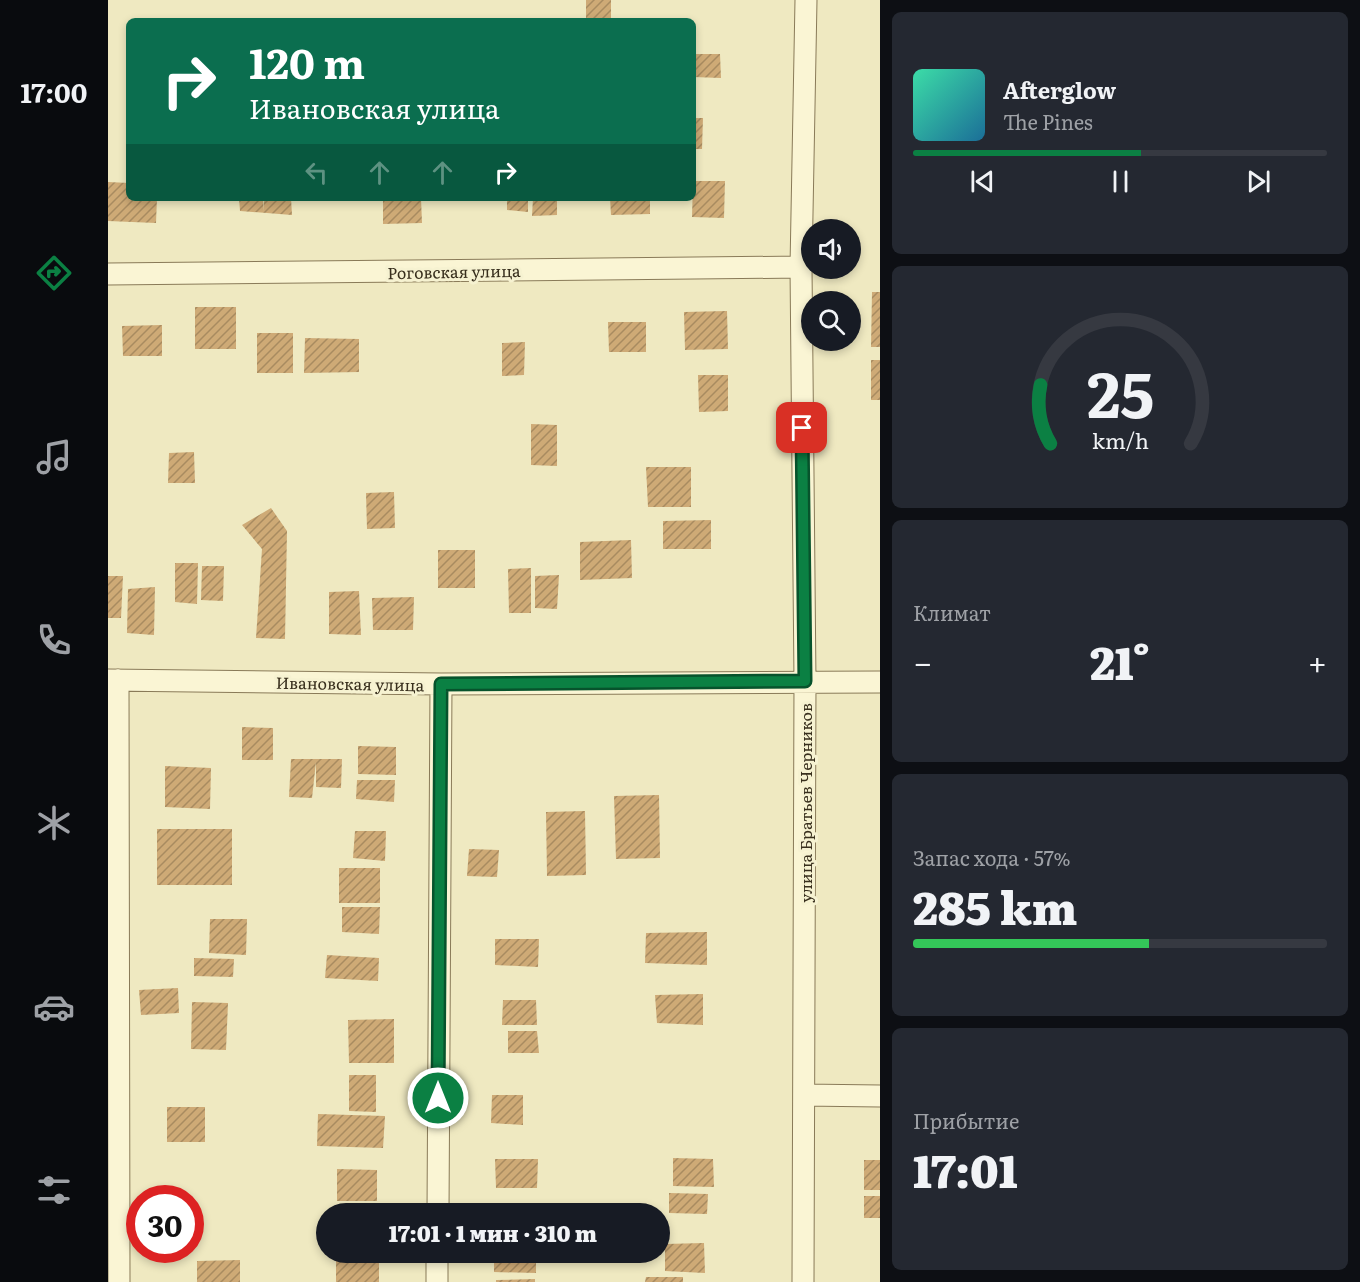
<!DOCTYPE html>
<html lang="ru">
<head>
<meta charset="utf-8">
<style>
	body { margin:0; font-family:Literata,serif; background:#242831; color:#f1f3f6; height:100vh; display:flex; flex-direction:column; font-size:22px; white-space:nowrap }
	* { box-sizing:border-box; margin:0 }
	p { font-size:20px; color:#9ea1a6 }
	.icon { flex:none; width:33px; height:33px; fill:none; stroke:currentColor; stroke-width:2; stroke-linecap:round; stroke-linejoin:round }
	.map { position:relative; flex:1; overflow:hidden }
	.side { display:flex; flex-direction:column; gap:12px; padding:12px; background:#0d0f14; width:480px }
	.side>* { flex:none }
	.hud { position:absolute; left:18px; top:18px; width:570px; height:183px; border-radius:9px; box-shadow:0 3px 9px #0003; background:#0b6e4f; color:#fff; overflow:hidden }
	.tools { position:absolute; left:693px; top:219px; display:grid; gap:12px }
	.tools a { display:grid; place-items:center; width:60px; height:60px; border-radius:50%; background:#171b24; box-shadow:0 3px 9px #0003; font-size:30px }
	.speed { position:absolute; left:18px; top:1185px; display:flex; gap:12px; font-size:30px; font-weight:700; text-align:center }
	.speed>* { display:grid; place-content:center; width:78px; height:78px; border-radius:50%; background:#171b24; box-shadow:0 3px 9px #0003; line-height:1 }
	.speed .limit { border:9px solid #d22; background:#fff; color:#111 }
	.pin { position:absolute; display:grid; place-items:center; width:51px; height:51px; color:#fff; margin:-26px; border-radius:12px; box-shadow:0 3px 9px #0006 }
	.me { position:absolute; width:66px; margin:-33px; rotate:0deg; stroke-linejoin:round; filter:drop-shadow(0 0 4px #0008) }
	.turn { display:flex; align-items:center; gap:21px; height:126px; padding:0 24px; font-size:27px }
	.turn .icon { width:78px; height:78px; stroke-width:2.5 }
	.turn b { display:block; font-size:42px; line-height:51px }
	.lanes { display:flex; align-items:center; height:57px; padding:0 24px; background:#0003; justify-content:center; gap:30px; direction:ltr }
	.lanes .off { opacity:.35 }
	.big { font-size:45px; font-weight:800; line-height:1.1 }
	.side .tile { flex:1; display:flex; flex-direction:column; justify-content:center; gap:9px; min-width:0; padding:0 21px; border-radius:9px; background:#242831 }
	.side .dial { align-items:center; gap:0 }
	.dial svg { height:156px; overflow:visible; fill:none; stroke:#363941; stroke-width:7; stroke-linecap:round; text-anchor:middle }
	.dial text { fill:#f1f3f6; stroke:none }
	.song { display:flex; align-items:center; gap:18px }
	.cover { width:72px; height:72px; border-radius:9px; background:linear-gradient(135deg,hsl(160 70% 55%),hsl(200 70% 35%)) }
	.played { height:6px; border-radius:3px; background:linear-gradient(90deg,#0b8043 55%,#363941 55%) }
	.keys { display:flex; justify-content:space-around; direction:ltr }
	.heat { display:flex; justify-content:space-between; align-items:center; font-size:33px; direction:ltr }
	.charge { height:9px; border-radius:4px; background:linear-gradient(90deg,#34c759 57%,#363941 0) }
	.trip { position:absolute; left:208px; top:1203px; width:354px; height:60px; border-radius:30px; background:#171b24; box-shadow:0 3px 9px #0003; font-weight:800; line-height:60px; text-align:center }
	main { display:flex; flex:1; min-height:0 }
	.tab-bar { display:flex; flex-direction:column; width:108px; justify-content:space-around; align-items:center; background:#090b0e; color:#9ea1a6 }
	.tab-bar .icon { width:42px; height:42px }
	.tab-bar .current { color:#0b8043 }
	.tab-bar b { font-size:27px; color:#f1f3f6 }
	.map>svg:first-child { display:block }
	.building { fill:url(#building-hatch) }
	.lines { fill:none; stroke-linecap:round; stroke-linejoin:round }
	.minor-casing { stroke:#897a58; stroke-width:23 }
	.minor { stroke:#faf5d4; stroke-width:21 }
	.route-casing { stroke:#07532c; stroke-width:15 }
	.route { stroke:#0b8043; stroke-width:10 }
	.labels { text-anchor:middle; dominant-baseline:central; stroke-width:6; stroke-linejoin:round; paint-order:stroke }
	.street-label { font-size:16px; fill:#382f1d; stroke:#f6f2d1 }
</style>
</head>
<body>
<main>
<nav class="tab-bar">
<b>17:00</b>
<svg class="icon current" aria-label="directions" viewBox="0 0 24 24"><path d="M12 3l9 9-9 9-9-9zM9 14v-3h6M13 9l2 2-2 2"/></svg>
<svg class="icon" aria-label="music" viewBox="0 0 24 24"><path d="M9 18V5l10-2v13"/><circle cx="6" cy="18" r="3"/><circle cx="16" cy="16" r="3"/></svg>
<svg class="icon" aria-label="phone" viewBox="0 0 24 24"><path d="M5 4h4l2 5-3 2q2 4 5 5l2-3 5 2v4C11 20 4 13 5 4z"/></svg>
<svg class="icon" aria-label="climate" viewBox="0 0 24 24"><path d="M12 3v18M4 7l16 10M4 17L20 7"/></svg>
<svg class="icon" aria-label="car" viewBox="0 0 24 24"><path d="M5 17H2v-5l4-1 3-4h7l3 4 3 1v5h-3M9 17h6M6 11h13"/><circle cx="7" cy="17" r="2"/><circle cx="17" cy="17" r="2"/></svg>
<svg class="icon" aria-label="filters" viewBox="0 0 24 24"><path d="M4 7h16M4 17h16"/><circle cx="9" cy="7" r="2"/><circle cx="15" cy="17" r="2"/></svg>
</nav>
<div class="map">
<svg width="772" height="1282" viewBox="0 0 772 1282">
	<defs>
		<pattern id="building-hatch" width="6" height="6" patternUnits="userSpaceOnUse" patternTransform="scale(1.5)"><rect width="6" height="6" fill="#ceaa76"/><path d="M-1 1l2-2M0 6l6-6M5 7l2-2" fill="none" stroke="#a88b60"/></pattern>
	</defs>
	<rect width="100%" height="100%" fill="#efe9c1"/>
	<path class="building" d="M478 0H503V21H478Z
		M585 54H612L613 78 585 77Z
		M585 118H595L594 149H585Z
		M585 181H617L616 218 584 217Z
		M0 182 21 183V198H49L48 223 0 221Z
		M131 198H155L156 211V198H183L184 215 132 211Z
		M275 198H313L314 223 275 224Z
		M399 198H420V212L399 210Z
		M425 198H449V215L424 216Z
		M502 198H542V214L503 215Z
		M764 292H772V347H763Z
		M87 307H128V349H87Z
		M619 311 620 349 577 350 576 312Z
		M500 322H538V352H501Z
		M54 325V356H15L14 326Z
		M149 333H185V373H149Z
		M197 338 251 339V372L196 373Z
		M417 342 416 375 394 376V343Z
		M763 360H772V400H763Z
		M590 375H620V411L591 412Z
		M423 424 449 425V466L423 465Z
		M86 452 87 483H60L61 453Z
		M538 467H583V507H540Z
		M286 492 287 528 259 529 258 493Z
		M163 508 179 531 177 639 148 638 154 549 134 525Z
		M603 520V549H555V521Z
		M523 540 524 578 472 580V542Z
		M330 550H367V588H330Z
		M67 563H90L89 604 67 602Z
		M94 566H116L115 601 93 600Z
		M423 568V613H401L400 569Z
		M451 575 449 609 427 608V576Z
		M0 576H15L13 618H0Z
		M47 587 46 635 19 633 20 589Z
		M251 591 253 635 221 634V592Z
		M306 597 305 630H265L264 598Z
		M134 727 165 728V760H134Z
		M250 746 288 747V775L250 774Z
		M183 759H234L233 788 208 787V762L204 798 181 797Z
		M57 766 103 768 102 809 57 807Z
		M249 780H287L286 802 248 799Z
		M551 795 552 858 508 859 506 796Z
		M477 811 478 875 439 876 438 812Z
		M49 829H124V885H49Z
		M247 831H278L277 861 245 858Z
		M361 849 391 850 389 877 359 876Z
		M231 868H272V903H231Z
		M234 907H272L271 934 234 932Z
		M102 919H139L138 955 101 953Z
		M599 932V965L537 963 538 933Z
		M387 939H431L430 967 387 965Z
		M219 955 271 958 270 981 217 978Z
		M86 958 126 959 125 977 86 976Z
		M70 988 71 1013 33 1015 31 990Z
		M595 994V1025L549 1023 547 995Z
		M395 1000H428L429 1025H394Z
		M84 1002 120 1003 118 1050 83 1049Z
		M286 1019V1063H241L240 1020Z
		M400 1031H429L431 1053H400Z
		M241 1075H268V1112L241 1111Z
		M384 1095H415V1125L383 1123Z
		M59 1107H97V1142H59Z
		M210 1114 277 1116 275 1148 209 1146Z
		M565 1158 605 1159 606 1187 565 1186Z
		M387 1159H430L429 1188H388Z
		M756 1160H772V1190H756Z
		M229 1169 269 1170V1201H229Z
		M561 1193 600 1194 599 1214 561 1213Z
		M756 1196H772V1218H756Z
		M234 1209H273V1214H234Z
		M596 1243 597 1273 557 1271V1244Z
		M228 1252H271V1282H228Z
		M386 1252H428V1273L386 1272Z
		M132 1260V1282H89V1261Z
		M538 1277H575V1282H537Z
		M427 1279V1282H388V1280Z"/>
	<g class="lines">
		<defs>
			<path id="minor" d="M0 274 693 267
				M0 680 333 684 772 682
				M10 680 11 1282
				M696 1095 772 1096
				M330 1214 333 684
				M329 1282V1252
				M695 1282 697 681 693 267 698 0"/>
		</defs>
		<use href="#minor" class="minor-casing"/>
		<use href="#minor" class="minor"/>
	</g>
	<g class="lines">
		<defs>
			<path id="route" d="M330 1098 333 684 697 681 694 428"/>
		</defs>
		<use href="#route" class="route-casing"/>
		<use href="#route" class="route"/>
	</g>
	<g class="labels">
		<g class="street-label">
			<text transform="translate(346 271) rotate(-1)">Роговская улица</text>
			<text transform="translate(242 683) rotate(1)">Ивановская улица</text>
			<text transform="translate(697 803) rotate(-90)">улица Братьев Черников</text>
		</g>
	</g>
</svg>
<div class="tools">
<a><svg class="icon" aria-label="sound" viewBox="0 0 24 24"><path d="M4 9h4l5-4v14l-5-4H4zM17 9q2 3 0 6"/></svg></a>
<a><svg class="icon" aria-label="search" viewBox="0 0 24 24"><circle cx="10" cy="10" r="6"/><path d="M15 15l6 6"/></svg></a>
</div>
<div class="speed"><div class="limit">30</div></div>
<div class="pin" style="left:694px;top:428px;background:#d93025"><svg class="icon" aria-label="arrive" viewBox="0 0 24 24"><path d="M6 21V4h12l-3 4 3 4H6"/></svg></div>
<svg class="me" style="left:330px;top:1098px" viewBox="-20 -20 40 40"><circle r="17" fill="#0b8043" stroke="#fff" stroke-width="3"/><path d="M0-11L8 9 0 5-8 9z" fill="#fff"/></svg>
<div class="trip">17:01 · 1 мин · 310 m</div>
<div class="hud">
<div class="turn"><svg class="icon" aria-label="right" viewBox="0 0 24 24"><path d="M7 20v-9h11M14 6l5 5-5 5"/></svg><div><b>120 m</b>Ивановская улица</div></div>
<div class="lanes"><svg class="icon off" aria-label="left" viewBox="0 0 24 24"><path d="M17 20v-9H6M10 6l-5 5 5 5"/></svg><svg class="icon off" aria-label="ahead" viewBox="0 0 24 24"><path d="M12 20V5M6 11l6-6 6 6"/></svg><svg class="icon off" aria-label="ahead" viewBox="0 0 24 24"><path d="M12 20V5M6 11l6-6 6 6"/></svg><svg class="icon" aria-label="right" viewBox="0 0 24 24"><path d="M7 20v-9h11M14 6l5 5-5 5"/></svg></div>
</div>
</div>
<section class="side">
<div class="tile">
<div class="song"><i class="cover"></i><div><b>Afterglow</b><p>The Pines</p></div></div>
<div class="played"></div>
<div class="keys"><svg class="icon" aria-label="previous" viewBox="0 0 24 24"><path d="M18 5L8 12l10 7zM5 5v14"/></svg><svg class="icon" aria-label="pause" viewBox="0 0 24 24"><path d="M8 5v14M16 5v14"/></svg><svg class="icon" aria-label="next" viewBox="0 0 24 24"><path d="M6 5l10 7-10 7zM19 5v14"/></svg></div>
</div>
<div class="tile dial"><svg viewBox="0 0 100 80">
<path d="M14 69A42 42 0 1 1 86 69"/>
<path d="M14 69A42 42 0 0 1 9 39" stroke="#0b8043"/>
<text x="50" y="56" font-size="32" font-weight="700">25</text>
<text x="50" y="72" font-size="11">km/h</text>
</svg></div>
<div class="tile"><p>Климат</p>
<div class="heat"><a>−</a><b class="big">21°</b><a>+</a></div>
</div>
<div class="tile"><p>Запас хода · 57%</p><b class="big">285 km</b><div class="charge"></div></div>
<div class="tile"><p>Прибытие</p><b class="big">17:01</b></div>
</section>
</main>
</body>
</html>
